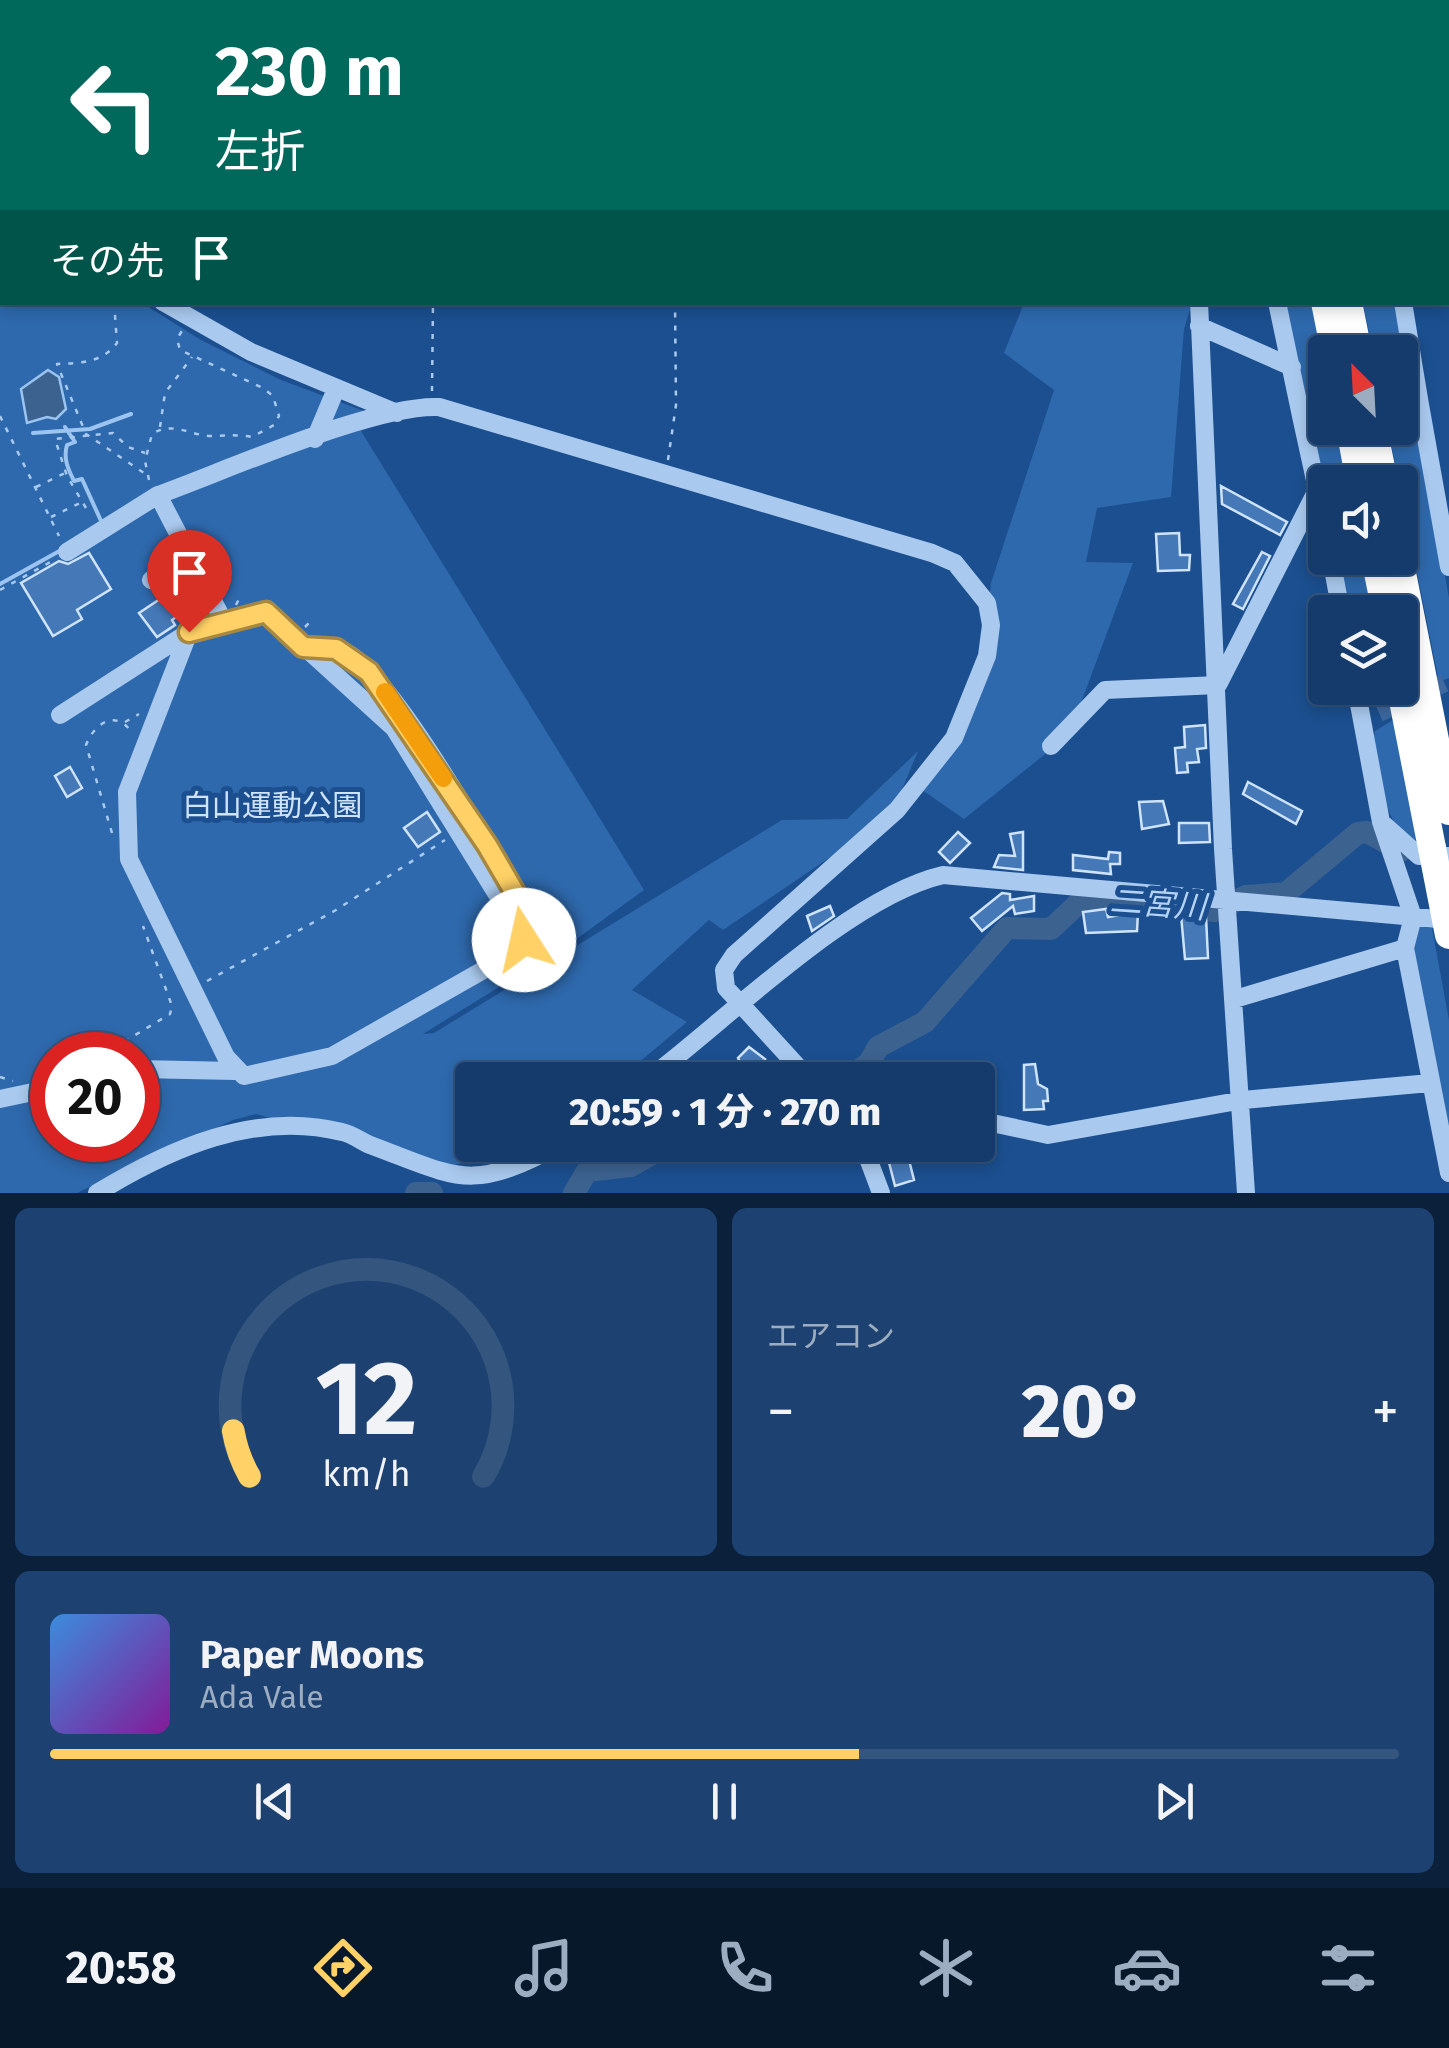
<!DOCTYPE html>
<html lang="ja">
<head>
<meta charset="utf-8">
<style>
	body { margin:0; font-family:"Fira Sans","Noto Sans JP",sans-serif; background:#1d4271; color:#f1f3f6; height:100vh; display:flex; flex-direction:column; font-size:38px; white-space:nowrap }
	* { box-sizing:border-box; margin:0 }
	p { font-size:32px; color:#9dadc1 }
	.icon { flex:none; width:55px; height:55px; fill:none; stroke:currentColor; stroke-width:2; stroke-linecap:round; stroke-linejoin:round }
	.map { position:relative; height:1193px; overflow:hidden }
	.side { display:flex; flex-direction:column; gap:15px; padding:15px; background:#0b203b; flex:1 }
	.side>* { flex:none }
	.top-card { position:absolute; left:0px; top:0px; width:1450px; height:305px; box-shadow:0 5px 15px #0003,0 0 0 2px #33557e; background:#00695c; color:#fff; overflow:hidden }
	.needle { width:65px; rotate:336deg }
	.tools { position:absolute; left:1308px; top:335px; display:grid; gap:20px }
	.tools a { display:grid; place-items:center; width:110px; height:110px; border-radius:10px; background:#143b6b; box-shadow:0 5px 15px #0003,0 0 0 2px #33557e; font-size:50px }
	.speed { position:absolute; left:30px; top:1032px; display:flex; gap:20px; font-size:50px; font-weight:700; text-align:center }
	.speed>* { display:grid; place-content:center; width:130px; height:130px; border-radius:50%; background:#143b6b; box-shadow:0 5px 15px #0003,0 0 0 2px #33557e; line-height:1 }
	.speed .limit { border:15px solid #d22; background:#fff; color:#111 }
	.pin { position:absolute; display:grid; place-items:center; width:85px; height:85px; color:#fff; margin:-102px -42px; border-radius:50% 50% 50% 0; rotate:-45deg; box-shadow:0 0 10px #0007 }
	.pin .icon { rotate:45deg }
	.me { position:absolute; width:110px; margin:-55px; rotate:350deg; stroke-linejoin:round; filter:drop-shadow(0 0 8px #0008) }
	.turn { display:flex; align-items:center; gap:35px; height:210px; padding:0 50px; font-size:45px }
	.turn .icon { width:130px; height:130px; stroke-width:2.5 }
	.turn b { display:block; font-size:70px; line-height:85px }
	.then { display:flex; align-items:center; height:95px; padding:0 50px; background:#0003; gap:20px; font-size:38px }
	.big { font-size:75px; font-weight:800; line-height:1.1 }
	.side .card { flex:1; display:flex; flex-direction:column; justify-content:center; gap:15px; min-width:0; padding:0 35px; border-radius:15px; background:#1d4271 }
	.side .dial { align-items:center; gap:0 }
	.dial svg { height:260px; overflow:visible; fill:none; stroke:#33557e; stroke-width:7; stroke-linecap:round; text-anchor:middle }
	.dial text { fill:#f1f3f6; stroke:none }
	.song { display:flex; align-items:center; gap:30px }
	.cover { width:120px; height:120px; border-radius:15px; background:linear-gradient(135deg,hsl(210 70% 55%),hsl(290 70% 35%)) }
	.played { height:10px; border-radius:5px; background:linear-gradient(90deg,#ffd166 60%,#33557e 60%) }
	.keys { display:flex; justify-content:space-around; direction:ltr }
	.heat { display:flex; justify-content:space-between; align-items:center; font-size:55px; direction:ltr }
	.side .tiles { flex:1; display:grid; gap:15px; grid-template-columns:1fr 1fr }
	.card:last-child { grid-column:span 2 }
	.trip { position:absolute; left:455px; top:1062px; width:540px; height:100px; border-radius:10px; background:#143b6b; box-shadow:0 5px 15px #0003,0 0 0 2px #33557e; font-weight:800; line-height:100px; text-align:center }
	.tab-bar { display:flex; height:160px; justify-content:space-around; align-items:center; background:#08182b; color:#9dadc1 }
	.tab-bar .icon { width:70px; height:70px }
	.tab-bar .selected { color:#ffd166 }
	.tab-bar b { font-size:45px; color:#f1f3f6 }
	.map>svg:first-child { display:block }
	.green { fill:#2e69ad; fill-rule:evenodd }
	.water { fill:#3c6290; stroke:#9cc4f0; stroke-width:2.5 }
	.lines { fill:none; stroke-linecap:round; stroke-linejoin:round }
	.stream { stroke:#9cc4f0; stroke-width:4 }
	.river { stroke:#3c6290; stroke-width:22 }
	.building { fill:#4478b7; stroke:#cfe3fa; stroke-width:2.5 }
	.minor-tunnel { stroke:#3d69a0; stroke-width:18; stroke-dasharray:18 9; stroke-linecap:butt }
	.path { stroke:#a9c9ee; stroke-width:2.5; stroke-dasharray:5 8; stroke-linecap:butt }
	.minor { stroke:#a9c9ee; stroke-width:18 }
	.highway { stroke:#fff; stroke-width:28 }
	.highway-bridge { stroke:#fff; stroke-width:28 }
	.route-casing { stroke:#a68842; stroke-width:25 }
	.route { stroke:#ffd166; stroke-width:18 }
	.slow { stroke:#f59e0b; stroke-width:18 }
	.labels { text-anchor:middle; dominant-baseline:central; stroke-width:10; stroke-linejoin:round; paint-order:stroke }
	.park-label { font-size:30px; fill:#cfe3fa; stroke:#1b4f8f }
	.water-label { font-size:32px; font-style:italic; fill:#b5d3f5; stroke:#1b4f8f }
</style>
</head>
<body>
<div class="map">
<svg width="1449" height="1193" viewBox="0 0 1449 1193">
	<rect width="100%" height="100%" fill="#1b4f8f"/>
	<path class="green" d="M0 0H290L2 2V16Z
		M0 117 2 302 142 303 201 340 281 380 391 421 361 431 644 890 575 940 423 1034 434 1033 782 820 847 819 918 751 891 816 723 930 709 920 632 990 687 1022 618 1080H472V1145H542L535 1151 435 1168 256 1114 233 1120 77 1193H0ZM52 1055H138V1140H52Z
		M1024 303H1192L1184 329 1171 497 1097 508 1086 562 1133 563 1069 735 964 819 922 790 979 687 991 583 1054 390 1004 353Z
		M1280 303H1312L1325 365V410L1311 411 1306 405Z
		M1363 303H1396L1408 387 1400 394V352H1373Z
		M1400 409 1417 421 1449 598V678L1439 682 1388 428H1400Z
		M1325 424 1338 428 1348 482H1325V501L1312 435Z
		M1337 558H1362L1373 612H1348Z
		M1393 720 1420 852C1382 822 1381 784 1373 739L1375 731Z
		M1417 926 1432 928 1449 1020V1161L1413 956V928Z"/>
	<path class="water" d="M48 370 59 377 66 409 56 419 47 417 27 423 21 389Z"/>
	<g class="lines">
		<path class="stream" d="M65 427 75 442 67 445C63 458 68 469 74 481L82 479 102 523
			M33 433 90 429 131 414
			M0 584 63 549"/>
		<path class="river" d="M761 1080H765
			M845 1080 869 1063 878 1047 925 1022 1007 928 1051 929 1084 898 1215 911 1246 896 1286 893 1358 833 1367 832 1401 851
			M416 1193H432
			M574 1193 587 1171 631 1166 668 1145"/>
	</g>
	<path class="building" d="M1221 486 1287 522 1280 535 1222 504Z
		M1179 533 1180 555H1190L1189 570 1158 571 1156 534Z
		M1262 552 1270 556 1243 609 1233 604Z
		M89 553 111 589 77 610 82 619 53 636 21 583 59 561 68 564Z
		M163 597 176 617 172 620 175 625 157 637 139 613Z
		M1205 725 1206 748 1197 749 1199 762 1187 763 1188 772 1177 773 1175 748 1185 747 1184 727Z
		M70 767 82 788 67 797 55 776Z
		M1248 782 1302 811 1296 824 1243 794Z
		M1163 801 1169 824 1142 829 1139 802Z
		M427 812 440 832 418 847 404 828Z
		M1179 823H1209L1210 842 1179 843Z
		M958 832 970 843 950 863 939 852Z
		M1023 832V870L994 867 999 855 1015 856 1010 834Z
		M1109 852 1120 853V864H1110L1111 874 1073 870V855L1108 859Z
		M1002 893 1010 894V900L1034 896V911L1015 914 1013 906 982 931 971 918Z
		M830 906 834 916 812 931 807 916Z
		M1106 909 1108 917 1138 912 1137 931 1086 933 1083 912Z
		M1181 915 1206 917 1208 958 1185 959Z
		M749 1047 765 1059 747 1076 738 1058Z
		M1035 1064 1038 1084 1047 1089 1048 1101H1043L1044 1109 1024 1110V1065Z
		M894 1145 901 1162 909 1160 914 1180 895 1186 885 1147Z"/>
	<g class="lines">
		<path class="minor-tunnel" d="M1379 713 1449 681"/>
		<path class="path" d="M420 0V2
			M641 0 643 2
			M114 302 117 343C102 363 80 363 57 364L86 434 144 473
			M432 391 433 302
			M0 416 59 536
			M160 427 165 393 192 357
			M668 460 676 405 675 302
			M149 480 145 461 152 434C173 421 189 435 210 436 227 436 234 434 252 437L274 425 279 416 273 396 263 388 180 350 177 339 183 329
			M36 487 65 473
			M86 508 67 476 55 439 113 433 128 447 145 453
			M51 517 80 503
			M0 590 54 560
			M236 605 240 597
			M305 627 314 618
			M125 722 139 714
			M112 833 86 745C94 724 116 708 132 733
			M207 981 336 910 445 840
			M102 1055 170 1014 172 1006 143 926
			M0 1077 13 1081"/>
		<path class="minor" d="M1184 0V2
			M1208 0 1209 2
			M1344 2 1345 0
			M0 96 2 101
			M1448 238 1449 235
			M163 302 251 352 397 413
			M1199 302 1223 849 1246 1193
			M1277 302 1301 416H1314
			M1403 302 1419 399
			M1199 326 1292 367
			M1403 402 1419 399 1449 567
			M1301 416 1325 526
			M315 439 336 389
			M67 552 158 495
			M1331 558 1341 612
			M151 580 189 552
			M225 624 266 612 394 728 511 917 504 921
			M189 632 127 792 129 859 226 1057 244 1076 332 1056 517 951 529 917C496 861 397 683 349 654 336 646 318 648 303 647
			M1219 683 1318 488
			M1356 688 1381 822 1413 917 1405 948 1449 1173
			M60 715 189 632 225 624 158 495C225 471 375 404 439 407L932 553 955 563 987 603 991 625 987 656 954 738 897 810 734 955 724 970 726 988 810 1080
			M1051 746 1105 690 1218 685
			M1381 822 1419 856H1449
			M1235 999 1405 948
			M138 1069 235 1071
			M647 1080C727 1020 849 897 943 875L1449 920
			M0 1099 52 1088
			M978 1120 1048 1135 1243 1100 1430 1083
			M863 1145 881 1193
			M97 1193C169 1149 255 1110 342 1132 352 1134 361 1141 370 1145 459 1178 470 1193 559 1145"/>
		<path class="highway" d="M1255 0 1256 2
			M1279 0V2
			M1325 302 1335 352
			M1348 302 1358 352
			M1350 428 1360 482
			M1373 428 1384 482
			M1375 558 1386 612
			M1399 558 1449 811
			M1400 685 1432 848"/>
		<path class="highway-bridge" d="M1432 848 1449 935"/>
	</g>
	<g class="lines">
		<defs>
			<path id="route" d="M189 632 266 612 303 647 336 649 369 672 487 845 529 917 524 940"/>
		</defs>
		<use href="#route" class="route-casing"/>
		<use href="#route" class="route"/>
		<path class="slow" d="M385 692 443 778"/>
	</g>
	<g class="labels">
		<g class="park-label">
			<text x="272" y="806">白山運動公園</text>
		</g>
		<g class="water-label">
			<text transform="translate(1158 904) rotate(4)">二宮川</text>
		</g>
	</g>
</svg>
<div class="tools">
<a><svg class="needle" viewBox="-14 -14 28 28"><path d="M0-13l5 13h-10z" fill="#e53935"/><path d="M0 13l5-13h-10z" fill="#9dadc1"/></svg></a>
<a><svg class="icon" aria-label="sound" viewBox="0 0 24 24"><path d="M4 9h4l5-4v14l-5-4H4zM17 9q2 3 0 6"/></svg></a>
<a><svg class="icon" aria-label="layers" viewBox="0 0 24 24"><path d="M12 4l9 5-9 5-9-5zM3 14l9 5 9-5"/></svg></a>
</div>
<div class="speed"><div class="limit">20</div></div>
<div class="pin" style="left:189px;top:632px;background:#d93025"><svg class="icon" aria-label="arrive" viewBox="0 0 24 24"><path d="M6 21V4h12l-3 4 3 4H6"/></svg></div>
<svg class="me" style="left:524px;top:940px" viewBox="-20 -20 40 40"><circle r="19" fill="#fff"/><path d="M0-13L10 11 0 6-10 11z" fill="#ffd166"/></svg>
<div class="trip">20:59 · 1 分 · 270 m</div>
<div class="top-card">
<div class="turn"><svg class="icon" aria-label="left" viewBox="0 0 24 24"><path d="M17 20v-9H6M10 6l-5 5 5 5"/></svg><div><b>230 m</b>左折</div></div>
<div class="then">その先<svg class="icon" aria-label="arrive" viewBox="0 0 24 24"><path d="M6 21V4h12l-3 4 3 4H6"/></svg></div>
</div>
</div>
<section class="side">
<div class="tiles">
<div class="card dial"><svg viewBox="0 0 100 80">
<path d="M14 69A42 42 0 1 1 86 69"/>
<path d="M14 69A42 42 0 0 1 9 55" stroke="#ffd166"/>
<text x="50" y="56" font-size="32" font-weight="700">12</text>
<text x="50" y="72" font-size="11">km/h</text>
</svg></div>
<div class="card"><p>エアコン</p>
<div class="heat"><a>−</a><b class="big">20°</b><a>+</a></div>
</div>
<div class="card">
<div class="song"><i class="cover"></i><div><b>Paper Moons</b><p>Ada Vale</p></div></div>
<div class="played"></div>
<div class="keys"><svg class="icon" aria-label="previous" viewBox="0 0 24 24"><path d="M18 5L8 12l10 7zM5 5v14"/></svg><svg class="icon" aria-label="pause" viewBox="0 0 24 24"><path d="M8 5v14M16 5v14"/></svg><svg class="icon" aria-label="next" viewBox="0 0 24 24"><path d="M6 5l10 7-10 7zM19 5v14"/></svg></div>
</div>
</div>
</section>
<nav class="tab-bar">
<b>20:58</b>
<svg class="icon selected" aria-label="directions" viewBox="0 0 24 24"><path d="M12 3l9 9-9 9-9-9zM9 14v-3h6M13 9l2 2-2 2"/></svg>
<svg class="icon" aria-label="music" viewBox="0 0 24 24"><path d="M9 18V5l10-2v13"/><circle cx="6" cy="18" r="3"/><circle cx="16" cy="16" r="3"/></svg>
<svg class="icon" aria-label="phone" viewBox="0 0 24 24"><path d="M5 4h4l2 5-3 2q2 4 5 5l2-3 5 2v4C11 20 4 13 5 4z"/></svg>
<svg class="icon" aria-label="climate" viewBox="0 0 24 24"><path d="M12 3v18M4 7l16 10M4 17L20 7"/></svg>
<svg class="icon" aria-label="car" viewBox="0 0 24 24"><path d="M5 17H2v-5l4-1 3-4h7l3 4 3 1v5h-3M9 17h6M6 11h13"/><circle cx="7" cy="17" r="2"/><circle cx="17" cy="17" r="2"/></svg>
<svg class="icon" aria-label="filters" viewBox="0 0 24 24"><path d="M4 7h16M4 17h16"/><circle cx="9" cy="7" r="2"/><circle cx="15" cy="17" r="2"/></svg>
</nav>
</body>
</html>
